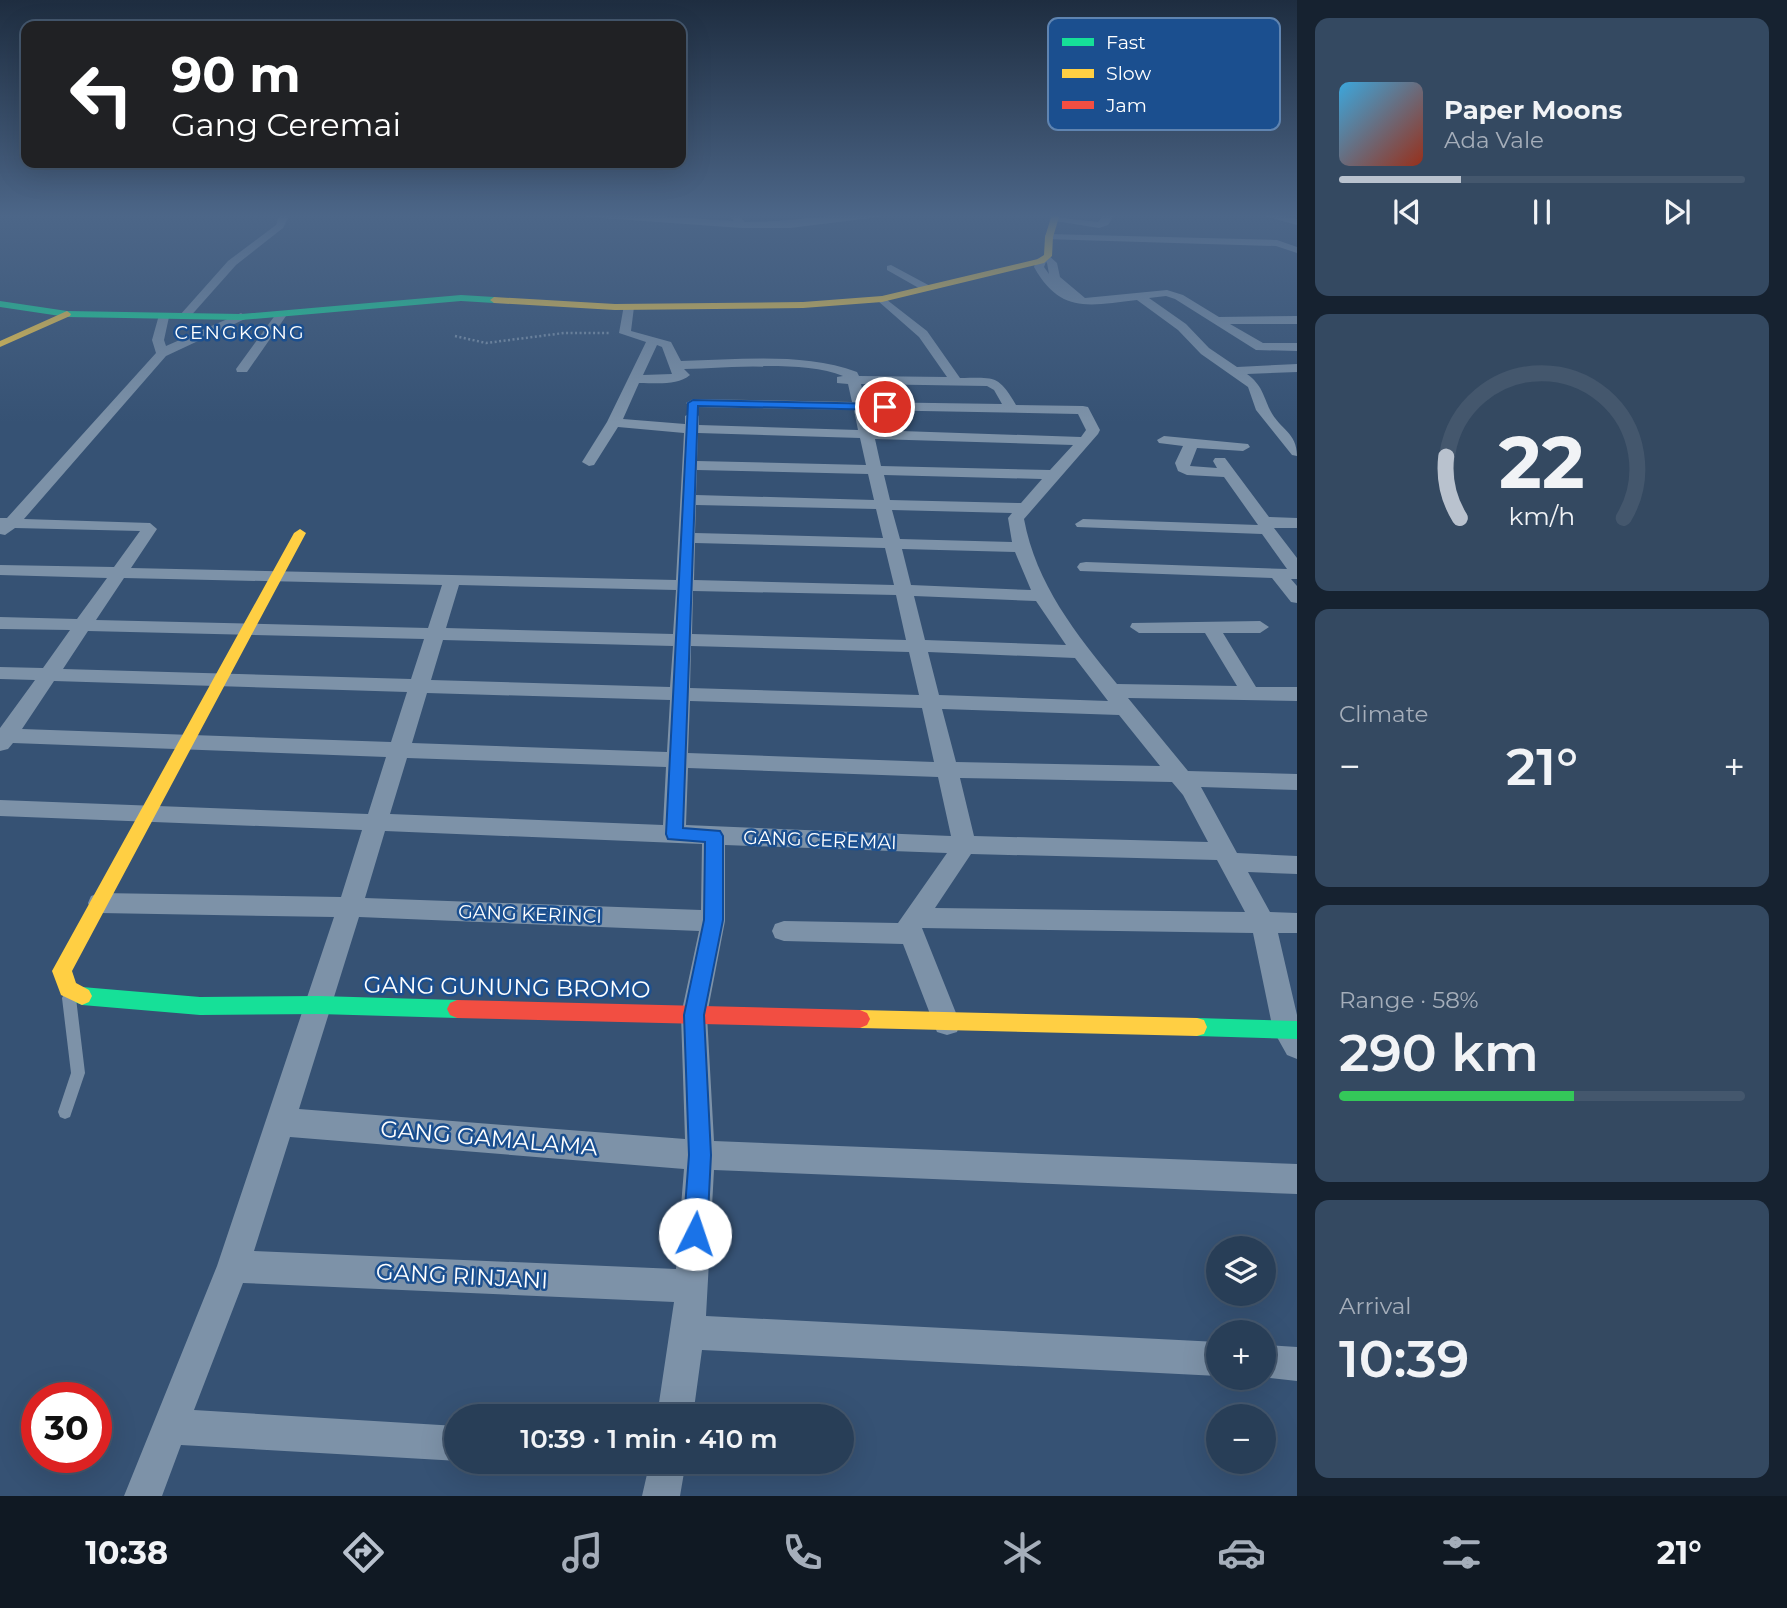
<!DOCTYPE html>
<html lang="en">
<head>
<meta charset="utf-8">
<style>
	body { margin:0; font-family:Montserrat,sans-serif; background:#344961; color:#f1f3f6; height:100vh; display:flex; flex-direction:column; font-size:26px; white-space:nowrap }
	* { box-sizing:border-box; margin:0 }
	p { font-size:23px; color:#a5aeba }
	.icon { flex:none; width:38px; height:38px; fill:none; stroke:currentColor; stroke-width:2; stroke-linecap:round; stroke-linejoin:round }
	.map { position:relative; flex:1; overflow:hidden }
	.panel { display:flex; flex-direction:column; gap:18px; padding:18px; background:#162230; width:490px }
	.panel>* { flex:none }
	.top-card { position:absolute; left:21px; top:21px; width:665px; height:147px; border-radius:14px; box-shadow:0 7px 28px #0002,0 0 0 2px #44576d; background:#202124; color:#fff; overflow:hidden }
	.tools { position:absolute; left:1206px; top:1236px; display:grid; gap:14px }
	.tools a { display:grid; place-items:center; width:70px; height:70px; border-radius:50%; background:#283e57; box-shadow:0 7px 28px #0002,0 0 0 2px #44576d; font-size:35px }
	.speed { position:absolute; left:21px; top:1382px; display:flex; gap:14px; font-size:35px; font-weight:700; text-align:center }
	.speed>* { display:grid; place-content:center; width:91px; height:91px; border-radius:50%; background:#283e57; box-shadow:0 7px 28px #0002,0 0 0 2px #44576d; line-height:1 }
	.speed .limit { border:10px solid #d22; background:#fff; color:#111 }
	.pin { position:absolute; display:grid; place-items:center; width:60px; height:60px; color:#fff; margin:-30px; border:4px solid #fff; border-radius:50%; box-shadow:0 2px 7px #0007 }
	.me { position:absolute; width:77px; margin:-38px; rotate:4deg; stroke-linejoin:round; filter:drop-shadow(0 0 5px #0008) }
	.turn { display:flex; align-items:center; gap:24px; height:147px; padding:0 35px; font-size:32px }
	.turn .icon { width:91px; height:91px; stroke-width:2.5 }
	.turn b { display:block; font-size:49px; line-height:60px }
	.big { font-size:52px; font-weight:600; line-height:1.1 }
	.panel .card { flex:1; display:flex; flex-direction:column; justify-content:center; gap:10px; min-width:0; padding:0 24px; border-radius:14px; background:#344961 }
	.panel .dial { align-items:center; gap:0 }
	.dial svg { height:182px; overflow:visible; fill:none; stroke:#44576d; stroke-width:7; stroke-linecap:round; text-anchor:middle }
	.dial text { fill:#f1f3f6; stroke:none }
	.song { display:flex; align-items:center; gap:21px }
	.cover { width:84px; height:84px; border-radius:10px; background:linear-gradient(135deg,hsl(200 70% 55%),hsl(10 70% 35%)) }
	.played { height:7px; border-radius:4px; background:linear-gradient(90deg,#b9c2ce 30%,#44576d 30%) }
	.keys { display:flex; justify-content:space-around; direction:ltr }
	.heat { display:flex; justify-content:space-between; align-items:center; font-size:38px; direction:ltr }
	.charge { height:10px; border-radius:5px; background:linear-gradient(90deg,#34c759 58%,#44576d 0) }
	.trip { position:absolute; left:444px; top:1404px; width:410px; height:70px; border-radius:35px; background:#283e57; box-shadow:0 7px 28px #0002,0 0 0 2px #44576d; font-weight:600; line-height:70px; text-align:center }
	.tabs { display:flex; height:112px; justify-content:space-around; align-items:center; background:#101923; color:#a5aeba }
	.tabs .icon { width:49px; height:49px }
	.tabs .active { color:#b9c2ce }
	.tabs b { font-size:32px; color:#f1f3f6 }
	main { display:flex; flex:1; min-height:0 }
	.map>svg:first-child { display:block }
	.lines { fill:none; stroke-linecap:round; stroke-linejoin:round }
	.path { stroke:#7d92a8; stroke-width:2.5; stroke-dasharray:2 2.5; stroke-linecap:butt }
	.lane { fill:#7d92a8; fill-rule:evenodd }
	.street { fill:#7d92a8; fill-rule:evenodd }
	.fast { fill:#16e098; fill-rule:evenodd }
	.slow { fill:#ffcf43; fill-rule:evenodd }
	.jam { fill:#f24e42; fill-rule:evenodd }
	.route { fill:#1a73e8; stroke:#114b97; stroke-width:2 }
	.labels { text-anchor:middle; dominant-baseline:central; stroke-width:5; stroke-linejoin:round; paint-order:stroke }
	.far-quarter-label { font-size:19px; letter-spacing:2px; fill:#fff; stroke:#1b4f8f }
	.street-label { font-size:19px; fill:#fff; stroke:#1b4f8f }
	.near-street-label { font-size:23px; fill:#fff; stroke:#1b4f8f }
	.key { fill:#1b4f8f; stroke:#5f84b1; stroke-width:2 }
	.key-label { font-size:19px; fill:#fff }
</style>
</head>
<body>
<main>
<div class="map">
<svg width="1297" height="1496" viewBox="0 0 1297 1496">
	<rect width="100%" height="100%" fill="#365274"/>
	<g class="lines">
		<path class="path" d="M455 336 486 343 564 333H610"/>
		<path class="lane" d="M69 992 74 994 76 998 85 1073 70 1117 65 1119 60 1117 58 1112 71 1073 62 998 64 994Z"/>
		<path class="street" d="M280 214H290L283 228 236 265 188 319H180V315L228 261 276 225Z
			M583 214H627L734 221 729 216 737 214 745 222C791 222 837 213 884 214L879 217 790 228H742L588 217Z
			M1105 214H1115L1108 225 1099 228 1049 220 1054 217 1098 222Z
			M1257 214H1274L1297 219V225Z
			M1049 234 1277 240 1297 247V253L1276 246 1045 239V235Z
			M1047 254 1057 263 1060 277 1085 298 1167 290 1183 295 1219 317 1297 316V324H1230L1263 343H1297V351L1256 350 1175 299 1166 296 1149 298 1186 324 1209 348 1237 367 1297 364V372L1247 374C1262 385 1263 395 1270 410 1280 430 1297 432 1297 456L1292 455 1256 410 1248 387 1201 354 1178 330 1137 300C1090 305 1061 315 1034 267L1037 259ZM1046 262 1047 263 1049 274 1044 267Z
			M891 265 932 287 934 289 924 291 887 270V266Z
			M882 296 927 331 960 378C994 378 998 374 1016 405L1083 406 1088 407 1100 430 1098 434 1024 519C1036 584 1076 634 1117 684L1237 686 1205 633H1139L1130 627 1132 623 1260 621 1269 627 1260 633H1223L1256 687H1297V701L1128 698 1188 771 1297 774V790L1201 787 1237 853 1297 856V874L1248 872 1270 912 1297 913V933H1278L1297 1015V1059L1287 1055 1273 1030 1253 933 922 928 960 1023 957 1032 947 1035 937 1032 903 944 784 941 775 938 772 931 775 924 784 921 898 923 947 853 725 845V921L707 1015 714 1141 1297 1164V1194L714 1170 706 1316 1218 1342V1376L702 1350 693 1416H657L674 1302 243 1283 194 1410 457 1426 459 1461 181 1445 162 1496H124L217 1266 334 917 100 913 91 910 88 903 91 896 100 893 341 897 362 830 0 816V800L368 814 386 757 13 743 8 749 0 751V728L35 680 0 679V667L43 668 70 630 0 629V617L77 619 107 578 0 575V565L114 567 140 531 15 528 5 535 0 534V518H7L156 353 152 340 159 315 169 317 164 340 166 346 241 313 247 317 245 319 166 356 24 519 150 523 157 529 131 568 676 580 684 433 618 427 594 465 589 466 582 462 607 422 646 342 619 333 624 305 634 307 631 331 671 342 681 361C738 360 803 352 857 372L859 376 947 377 919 337 878 301 876 299ZM657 345 662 347 672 374 643 375ZM684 369C728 368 803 360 843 376L837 377V383L848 384 852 402 693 399 686 403 693 407 854 410 858 430 699 425V416L692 412 685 416V424L623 419 639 383C656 383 677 386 690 375ZM861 384 987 386 994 390 1002 404 865 402ZM867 410 1078 414 1086 430 1081 437 872 430ZM698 433 860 438 866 465 697 461ZM875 439 1073 445 1050 470 881 466ZM697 470 868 474 874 500 696 495ZM884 475 1042 479 1021 503 890 500ZM696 505 876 509 883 538 695 533ZM892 510 1012 513 1008 518 1012 542 900 539ZM695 543 885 548 894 585 694 580ZM902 549 1015 552 1031 590 911 585ZM124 578 442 585 428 628 96 620ZM459 585 676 590 673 634 446 628ZM693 591 896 595 906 640 692 634ZM914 596 1036 601 1066 645 925 640ZM88 631 424 639 411 679 63 669ZM443 640 673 646 670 687 431 680ZM691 646 909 652 919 695 690 688ZM928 652 1075 658 1108 701 939 695ZM54 681 407 692 391 742 22 729ZM427 693 670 700 667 752 412 743ZM690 701 922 708 934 762 688 753ZM942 709 1119 715 1160 766 956 762ZM407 758 666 767 663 825 390 814ZM688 768 938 777 951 836 686 825ZM960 778 1172 782 1183 795 1208 842 974 836ZM385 831 702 844 701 910 365 898ZM971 854 1217 860 1245 912 935 908ZM359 917 699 931 681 1015 685 1139 299 1109ZM290 1137 684 1169 676 1269 254 1251Z
			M276 314 286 316 247 372H237L236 369Z
			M1164 436 1248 444 1250 447 1243 451 1197 448 1190 466 1217 468 1213 461 1215 458H1225L1269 517 1297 518V528H1274L1297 558V579H1291L1297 586V603L1291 602 1272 578 1080 571 1077 567 1080 563 1086 562 1287 569 1262 534 1077 527 1075 524 1083 519 1258 525 1224 477 1187 475 1178 471 1175 463 1183 446 1159 443 1157 440Z
			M1264 1345 1297 1347V1381L1260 1377H1264Z
			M650 1461H686L680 1496H642Z"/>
		<path class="fast" d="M461 295 494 297 498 300 494 303 461 301 241 320 67 317 0 307V301L67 311 241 314Z
			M82 987 200 997 319 996 457 1000 464 1003 467 1009 464 1015 457 1018 319 1014 200 1015 82 1005 75 1002 72 996 75 990Z
			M1197 1018 1297 1021V1039L1197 1036 1190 1034 1187 1027 1190 1020Z"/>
		<path class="slow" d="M1052 214H1060L1053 237 1052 256 1044 263 882 302 803 308 615 310 494 303 490 300 494 297 615 304 803 302 882 296 1038 259 1044 255 1045 237Z
			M67 311 71 314 70 316 0 347V341Z
			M300 529 306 533 72 971 76 983 89 990 92 996 89 1002 82 1005 61 995 52 971 294 533Z
			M860 1010 1197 1018 1204 1020 1207 1027 1204 1034 1197 1036 860 1028 853 1025 850 1019 853 1013Z"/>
		<path class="jam" d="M457 1000 860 1010 867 1013 870 1019 867 1025 860 1028 457 1018 450 1015 447 1009 450 1003Z"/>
	</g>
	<linearGradient id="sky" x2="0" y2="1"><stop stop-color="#1e2d40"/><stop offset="0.51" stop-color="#4c6688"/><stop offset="1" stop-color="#4c6688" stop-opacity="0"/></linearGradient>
	<rect width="1297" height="423" fill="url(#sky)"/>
	<path class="route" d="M693 400 885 404 891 407 885 410 698 406 683 828 720 831 723 836V920L704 1015 711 1155 707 1234 703 1242 695 1246 686 1242 683 1234 689 1155 684 1015 704 920 705 842 668 839 666 834 688 403Z"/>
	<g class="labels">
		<g class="far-quarter-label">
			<text x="240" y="332">CENGKONG</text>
		</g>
		<g class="street-label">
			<text transform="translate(820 840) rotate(2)">GANG CEREMAI</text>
			<text transform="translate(530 914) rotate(2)">GANG KERINCI</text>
		</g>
		<g class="near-street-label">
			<text transform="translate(507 987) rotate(1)">GANG GUNUNG BROMO</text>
			<text transform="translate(489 1138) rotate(5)">GANG GAMALAMA</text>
			<text transform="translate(462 1276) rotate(3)">GANG RINJANI</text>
		</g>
	</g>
	<rect x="1048" y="18" width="232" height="112" rx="10" class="key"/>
	<rect x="1062" y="38" width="32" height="8" fill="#16e098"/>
	<rect x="1062" y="69" width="32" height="9" fill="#ffcf43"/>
	<rect x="1062" y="101" width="32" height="8" fill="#f24e42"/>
	<g class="key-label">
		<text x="1106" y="49">Fast</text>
		<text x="1106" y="80">Slow</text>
		<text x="1106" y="112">Jam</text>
	</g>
</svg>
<div class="tools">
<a><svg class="icon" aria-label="layers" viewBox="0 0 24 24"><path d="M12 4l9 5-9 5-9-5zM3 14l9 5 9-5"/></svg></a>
<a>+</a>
<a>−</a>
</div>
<div class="speed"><div class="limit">30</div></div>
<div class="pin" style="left:885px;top:407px;background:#d93025"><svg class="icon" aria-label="arrive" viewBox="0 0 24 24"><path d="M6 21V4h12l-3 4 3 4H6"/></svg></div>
<svg class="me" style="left:695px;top:1234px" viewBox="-20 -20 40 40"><circle r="19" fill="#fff"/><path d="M0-13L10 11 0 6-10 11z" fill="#1a73e8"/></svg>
<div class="trip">10:39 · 1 min · 410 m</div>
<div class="top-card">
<div class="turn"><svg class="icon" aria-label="left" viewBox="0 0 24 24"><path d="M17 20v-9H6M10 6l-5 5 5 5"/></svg><div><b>90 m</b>Gang Ceremai</div></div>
</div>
</div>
<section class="panel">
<div class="card">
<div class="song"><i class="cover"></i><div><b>Paper Moons</b><p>Ada Vale</p></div></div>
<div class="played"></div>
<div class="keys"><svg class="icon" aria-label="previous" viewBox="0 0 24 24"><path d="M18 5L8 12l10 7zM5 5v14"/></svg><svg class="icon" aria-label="pause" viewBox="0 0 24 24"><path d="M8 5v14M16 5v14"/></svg><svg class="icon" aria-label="next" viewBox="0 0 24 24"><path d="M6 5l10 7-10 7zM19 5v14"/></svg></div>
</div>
<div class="card dial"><svg viewBox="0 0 100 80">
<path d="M14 69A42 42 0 1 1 86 69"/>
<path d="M14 69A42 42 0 0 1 8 42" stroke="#b9c2ce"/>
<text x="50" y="56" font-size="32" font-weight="700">22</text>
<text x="50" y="72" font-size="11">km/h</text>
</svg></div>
<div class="card"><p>Climate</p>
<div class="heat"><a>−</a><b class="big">21°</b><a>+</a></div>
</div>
<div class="card"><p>Range · 58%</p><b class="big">290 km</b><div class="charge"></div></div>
<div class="card"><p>Arrival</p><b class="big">10:39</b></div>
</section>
</main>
<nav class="tabs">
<b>10:38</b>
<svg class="icon active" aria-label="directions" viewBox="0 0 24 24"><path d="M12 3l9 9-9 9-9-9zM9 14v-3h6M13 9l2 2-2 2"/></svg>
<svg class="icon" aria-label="music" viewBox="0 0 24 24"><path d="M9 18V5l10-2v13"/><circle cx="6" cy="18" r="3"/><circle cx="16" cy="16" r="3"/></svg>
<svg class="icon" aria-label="phone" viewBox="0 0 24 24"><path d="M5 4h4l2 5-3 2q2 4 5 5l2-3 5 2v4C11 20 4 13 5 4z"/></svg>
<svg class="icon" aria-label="climate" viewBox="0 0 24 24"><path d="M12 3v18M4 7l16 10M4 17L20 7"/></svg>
<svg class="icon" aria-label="car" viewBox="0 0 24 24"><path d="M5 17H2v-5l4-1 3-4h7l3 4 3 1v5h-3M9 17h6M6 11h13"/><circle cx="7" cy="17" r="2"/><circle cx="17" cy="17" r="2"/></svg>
<svg class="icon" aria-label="filters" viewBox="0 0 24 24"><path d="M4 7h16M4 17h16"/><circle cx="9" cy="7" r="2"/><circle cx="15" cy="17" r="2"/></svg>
<b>21°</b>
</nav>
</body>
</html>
